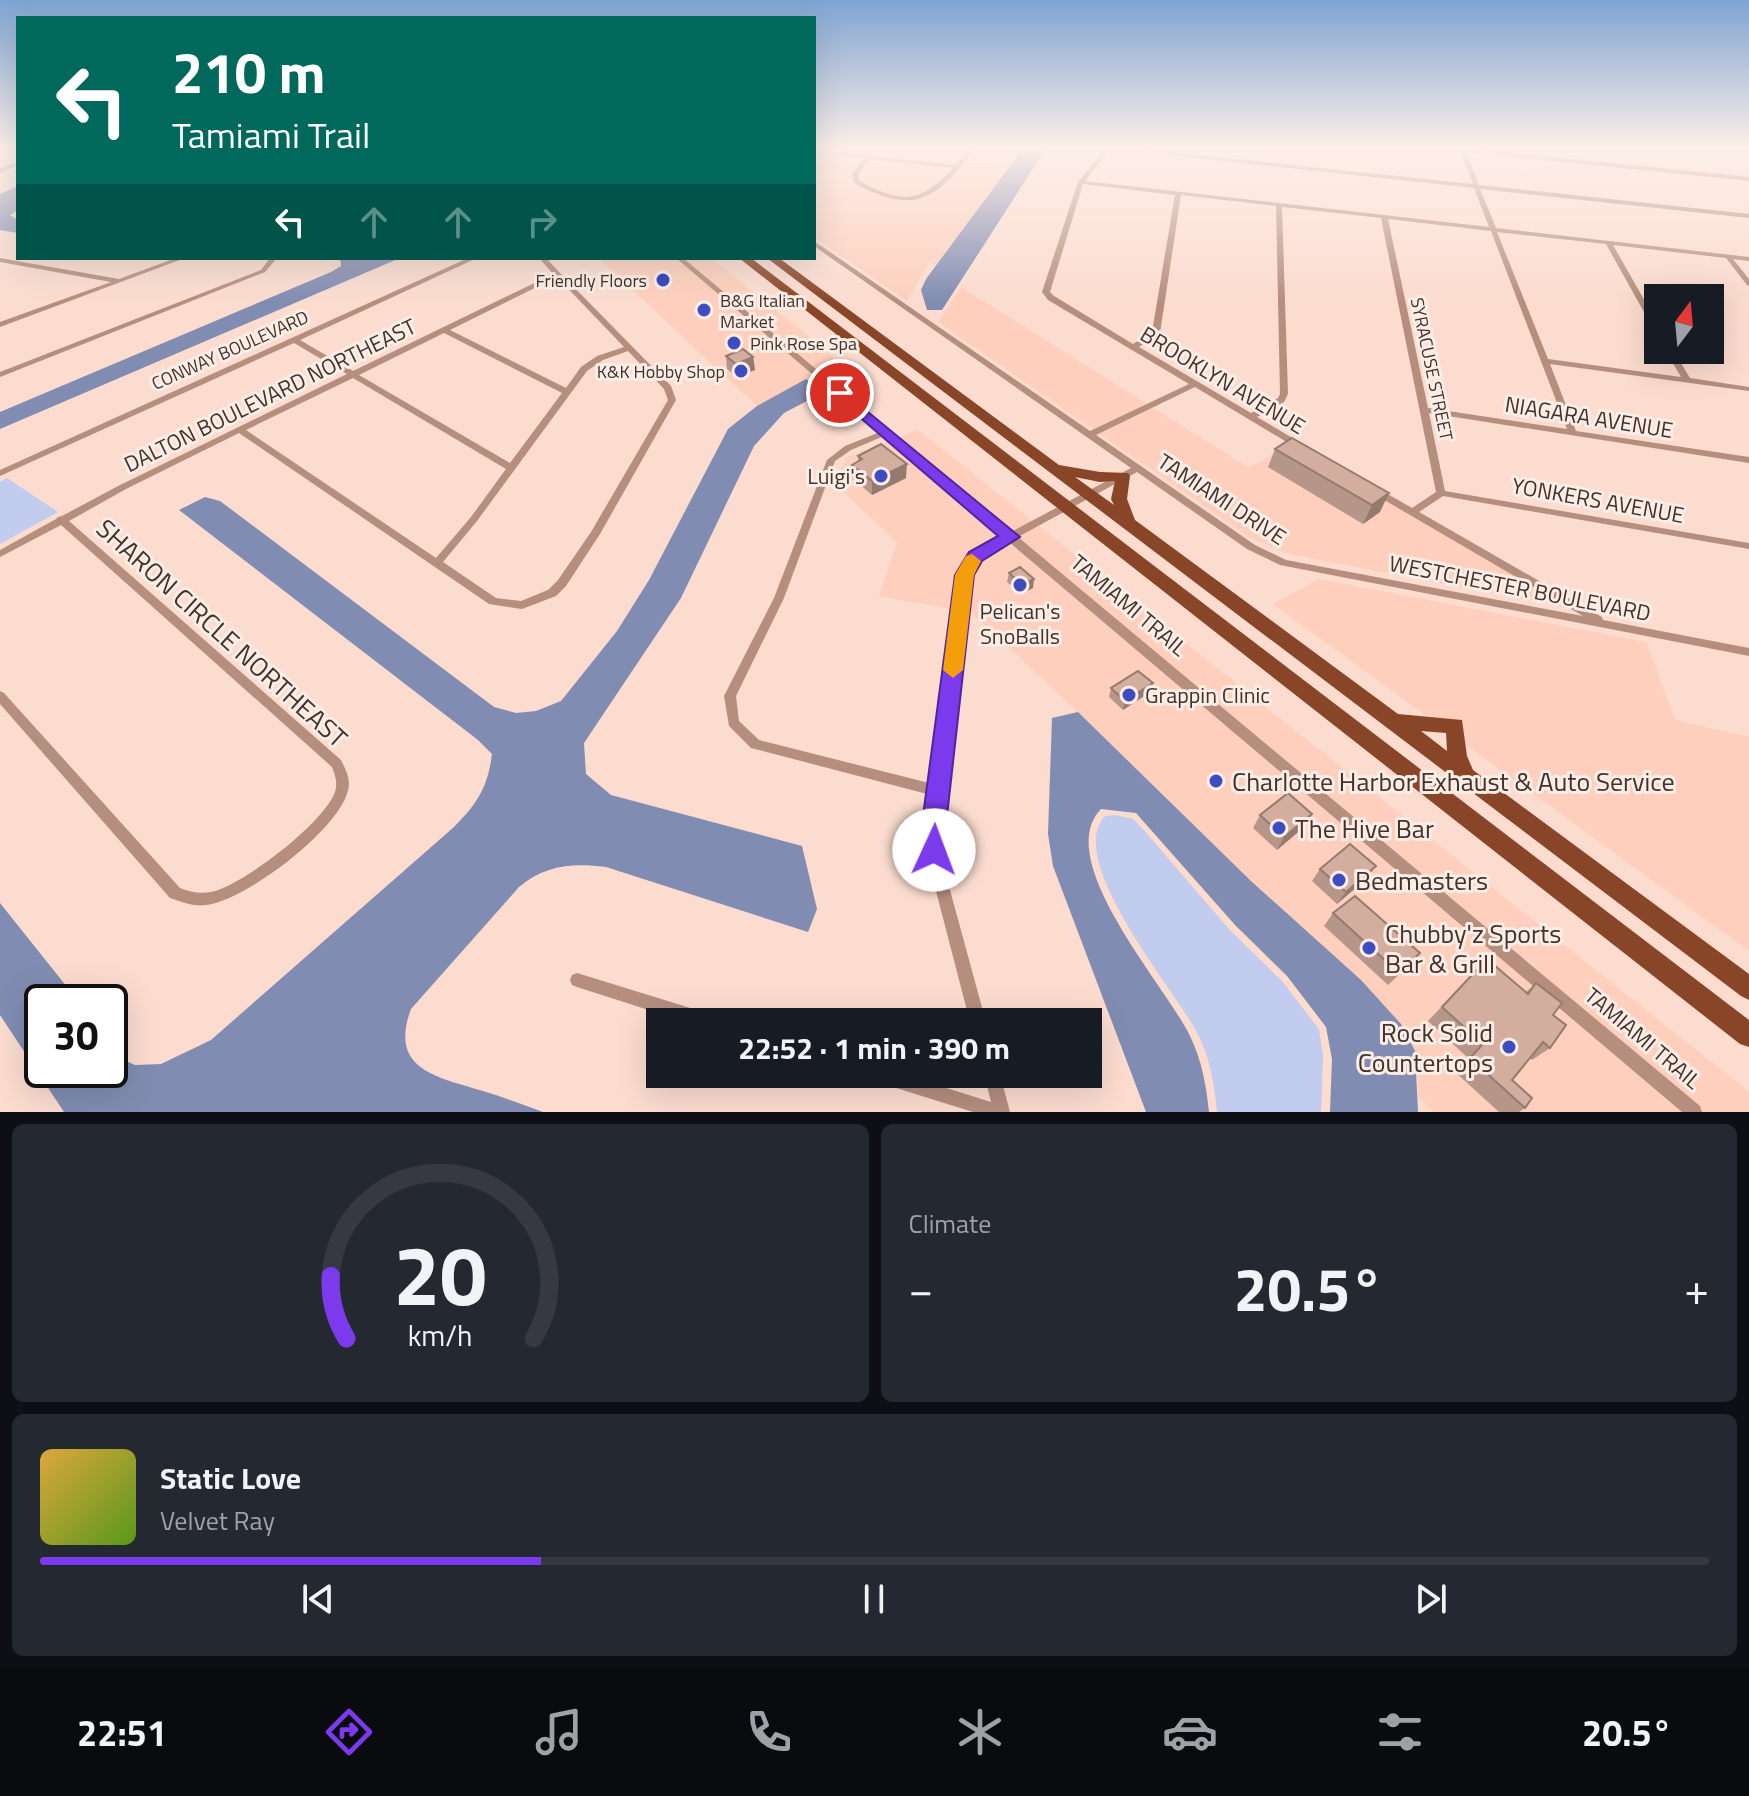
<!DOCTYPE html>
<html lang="en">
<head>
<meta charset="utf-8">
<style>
	body { margin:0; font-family:"Titillium Web",sans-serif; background:#242831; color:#f1f3f6; height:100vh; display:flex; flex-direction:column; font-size:30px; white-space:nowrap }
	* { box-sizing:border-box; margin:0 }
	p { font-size:26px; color:#9ea1a6 }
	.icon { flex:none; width:44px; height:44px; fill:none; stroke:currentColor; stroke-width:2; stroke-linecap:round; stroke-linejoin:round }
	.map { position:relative; height:1112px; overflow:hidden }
	.details { display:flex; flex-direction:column; gap:12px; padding:12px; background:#0d0f14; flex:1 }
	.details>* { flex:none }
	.guide { position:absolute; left:16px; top:16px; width:800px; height:244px; border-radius:0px; box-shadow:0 8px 32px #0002; background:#00695c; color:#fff; overflow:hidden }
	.needle { width:52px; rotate:16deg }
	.fabs { position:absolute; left:1644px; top:284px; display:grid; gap:16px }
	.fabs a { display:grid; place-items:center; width:80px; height:80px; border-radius:0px; background:#171b24; box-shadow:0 8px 32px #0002; font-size:40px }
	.speed { position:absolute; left:24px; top:984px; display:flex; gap:16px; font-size:40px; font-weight:700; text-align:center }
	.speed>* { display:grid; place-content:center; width:104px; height:104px; border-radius:50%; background:#171b24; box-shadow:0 8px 32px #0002; line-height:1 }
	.speed .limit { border:4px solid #111; border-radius:12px; background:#fff; color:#111 }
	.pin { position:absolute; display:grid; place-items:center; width:68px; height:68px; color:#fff; margin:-34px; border:4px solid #fff; border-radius:50%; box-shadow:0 2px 8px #0007 }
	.me { position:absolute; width:88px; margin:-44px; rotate:2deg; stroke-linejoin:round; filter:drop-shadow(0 0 6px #0008) }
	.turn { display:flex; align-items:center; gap:28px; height:168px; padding:0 24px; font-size:36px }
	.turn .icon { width:104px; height:104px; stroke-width:2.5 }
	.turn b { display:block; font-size:56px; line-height:68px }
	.lanes { display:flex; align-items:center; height:76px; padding:0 24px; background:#0003; justify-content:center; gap:40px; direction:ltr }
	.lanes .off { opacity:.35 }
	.big { font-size:60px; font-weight:700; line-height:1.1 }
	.details .widget { flex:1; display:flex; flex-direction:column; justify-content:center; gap:12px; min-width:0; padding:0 28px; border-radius:12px; background:#242831 }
	.details .dial { align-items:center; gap:0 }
	.dial svg { height:208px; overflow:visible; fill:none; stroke:#363941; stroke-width:7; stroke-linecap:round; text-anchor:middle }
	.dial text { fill:#f1f3f6; stroke:none }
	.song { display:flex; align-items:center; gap:24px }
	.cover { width:96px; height:96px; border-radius:12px; background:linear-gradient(135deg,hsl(40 70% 55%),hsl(90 70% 35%)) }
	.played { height:8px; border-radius:4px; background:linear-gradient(90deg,#7c3aed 30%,#363941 30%) }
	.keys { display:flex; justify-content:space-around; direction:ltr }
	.heat { display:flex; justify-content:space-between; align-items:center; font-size:44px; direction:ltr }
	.details .tiles { flex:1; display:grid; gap:12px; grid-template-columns:1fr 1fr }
	.widget:last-child { grid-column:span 2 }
	.trip { position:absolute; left:646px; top:1008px; width:456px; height:80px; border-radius:0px; background:#171b24; box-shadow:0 8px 32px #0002; font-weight:700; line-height:80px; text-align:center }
	.tab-bar { display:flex; height:128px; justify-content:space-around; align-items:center; background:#090b0e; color:#9ea1a6 }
	.tab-bar .icon { width:56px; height:56px }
	.tab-bar .on { color:#7c3aed }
	.tab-bar b { font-size:36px; color:#f1f3f6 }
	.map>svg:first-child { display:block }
	.built { fill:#fdcfbc }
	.green { fill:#c1ccef }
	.water { fill:#818cb2 }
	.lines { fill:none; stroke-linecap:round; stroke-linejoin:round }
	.minor { fill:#b58e7e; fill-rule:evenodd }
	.primary { fill:#894528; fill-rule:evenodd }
	.wall { fill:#b59689 }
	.shaded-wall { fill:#947a6f }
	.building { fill:#d3ae9f; stroke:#947a6f; stroke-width:2 }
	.route { fill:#7c3aed; stroke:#51269a; stroke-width:2 }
	.slow { fill:#f59e0b }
	.poi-dot { fill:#3d4cc0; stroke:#fcede6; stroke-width:3 }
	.labels { text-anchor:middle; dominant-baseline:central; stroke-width:6; stroke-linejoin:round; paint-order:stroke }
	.far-poi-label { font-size:18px; fill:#41322c; stroke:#fcede6; text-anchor:end }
	.far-street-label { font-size:18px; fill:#41322c; stroke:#fcede6 }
	.street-label { font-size:22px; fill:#41322c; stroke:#fcede6 }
	.poi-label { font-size:22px; fill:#41322c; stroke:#fcede6; text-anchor:end }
	.near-street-label { font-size:26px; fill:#41322c; stroke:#fcede6 }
	.near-poi-label { font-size:26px; fill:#41322c; stroke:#fcede6; text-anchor:start }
</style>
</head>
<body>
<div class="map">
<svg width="1749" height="1112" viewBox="0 0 1749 1112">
	<rect width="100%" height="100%" fill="#fbdccf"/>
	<path class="built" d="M814 147H1024L936 265 929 262 907 301 814 237Z
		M598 258H711L834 357 827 369 757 406Z
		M961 287 1249 468 1298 440 1590 612 1288 554 1249 537 938 322Z
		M918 430 1749 1092V1112H1433L1418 1096V1079L1401 1024 1361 980 1251 881 1078 712 972 613 879 596 897 542 835 484 846 457Z
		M1319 579 1646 642 1675 720 1749 737V951L1273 604Z"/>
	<path class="green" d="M7 478 58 512 0 544V482Z
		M1116 815 1133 819 1142 828 1229 929 1282 981 1319 1029 1323 1056 1321 1112H1217C1214 1082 1210 1056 1195 1029 1173 988 1064 859 1105 816Z"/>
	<path class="water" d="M1024 147H1047L942 310H927L921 290 926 279Z
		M18 186V210L10 215 18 220V233L0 230V194Z
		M340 258H400L0 429V412L331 272 341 266Z
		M806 379 824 392 784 413 754 446 681 598 584 743 586 774 611 795 802 846 817 909 808 932 606 867C572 863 546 865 519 887L411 1009C388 1070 438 1077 483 1091 503 1097 523 1105 543 1112H64L0 1015V903L79 1002H42V1070H110V1041L119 1053V1058L135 1065 161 1064 211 1040 454 827C477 804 488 787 492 754L478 740 179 510 205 497 220 501 494 707 516 713 536 711 561 701 617 631 649 580 728 429 757 406Z
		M1078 712 1251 881 1361 980 1401 1024 1415 1051 1418 1112H1330L1332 1059 1326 1027 1287 976 1235 925 1136 813 1101 809C1051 860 1167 987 1190 1036 1202 1061 1206 1084 1209 1112H1146L1053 866 1048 834 1052 718Z"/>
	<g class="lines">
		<path class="minor" d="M971 147H977C936 199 917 217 854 183L852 175 864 158 814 153V149L956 165ZM869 159 953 168C919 205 901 203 859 181L858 175Z
			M1105 147H1121L1473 184 1460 151 1434 149 1431 147H1464V148L1749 177V181L1466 152 1479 185 1749 214V218L1480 189 1496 228 1749 257V261L1733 259 1749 279V286L1747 285 1726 258 1613 245 1658 324V332L1654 330 1606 244 1497 232 1548 359 1681 377 1665 350H1673L1690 378 1749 387V391L1550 364 1576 431 1749 457V463L1429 413 1445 491 1749 543V549L1443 496 1419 512 1602 617 1603 620 1749 648V656L1280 565 1247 549 1137 472 1018 537 1700 1106 1702 1112H1682L1009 542 980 558 970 575 941 816 944 868 986 1022H970L930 868 929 816 931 795 755 749 751 748 729 726 724 696 774 598 827 460 845 446 880 432 676 258H683L1011 532 1131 468 814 246V241L1090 431 1189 384 1048 300 1042 292 1078 182 1106 148ZM1111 149 1474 188 1489 227 1085 181ZM1083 184 1175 195 1152 332 1133 344 1054 296 1050 292ZM1181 195 1276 206 1280 394 1278 398 1251 413 1139 347 1160 333ZM1282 207 1381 218 1436 492 1412 508 1380 490H1374L1372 492 1374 494 1583 616 1286 560 1255 545 1096 435 1195 387 1295 447H1301L1302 445 1301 443 1257 417 1284 402 1288 394ZM1388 219 1491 231 1567 429 1428 408ZM884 436 1003 536 972 554 960 575 933 784 759 740 739 721 736 696 784 598 835 461 851 450Z
			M1743 147H1749V149L1744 148Z
			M18 161V165L0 173V169Z
			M0 258 119 279 176 258H185L0 327V322L111 282 0 262Z
			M270 258H277L265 272 0 377V372L261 270Z
			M468 258H477L300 340 353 371 553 274 539 258H546L560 273 671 386 676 400 600 534 566 586 556 596 522 609 489 604 239 433 126 489 69 521 341 760C346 770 351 780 348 790 340 829 245 901 206 905 194 907 182 902 170 898L0 704V691L4 693 180 888C190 892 200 894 211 892 243 885 324 823 335 792 338 783 335 775 332 767L61 525 0 557V550L56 519 58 517 62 516 120 485 347 374 294 343 0 476V470ZM557 277 624 347 597 356 581 367 566 388 450 330ZM444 333 562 393 510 463 359 375ZM628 351 664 389 668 400 591 532 558 580 548 590 521 601 496 598 443 562 477 521 587 371 603 360ZM353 378 506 469 471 517 436 558 246 430Z
			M577 973 710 1014 715 1017 718 1022H686L577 987 572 985 570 980 572 975Z
			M869 1074H902L991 1102 984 1074H1000L1010 1112H973L877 1082 871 1080Z"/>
		<path class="primary" d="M739 258H751L1749 1020V1047L1740 1044Z
			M767 258H779L1059 465 1100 472 1128 473 1130 476 1127 499 1135 520 1398 714 1462 720 1467 756 1473 770 1749 974V1000L1741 996ZM1075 477 1100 482 1115 481 1111 499 1114 505ZM1421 731 1446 733 1447 751Z"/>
	</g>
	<path class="wall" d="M726 356 753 357 755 370 737 377 727 369Z
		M1292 438 1380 512 1363 524 1268 467 1275 449Z
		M858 456 906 478 872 495 852 478V465L858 462Z
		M1009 573 1033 588 1021 594 1007 582Z
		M1153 683 1150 692 1123 710 1109 697 1111 688Z
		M1312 814 1304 827 1277 850 1253 828 1260 815Z
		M1376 866 1366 879 1337 904 1312 881 1320 869Z
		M1333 913 1409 965 1388 985 1324 926Z
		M1487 959 1526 992 1536 983 1553 1015 1550 1048 1532 1060 1530 1058 1512 1080 1525 1108 1519 1112H1499L1454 1071 1467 1057 1428 1021Z"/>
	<path class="shaded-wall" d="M753 357 755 370 737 377 736 364Z
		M907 464 906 478 872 495V481Z
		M1389 493 1380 512 1363 524 1372 505Z
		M1034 579 1033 588 1021 594 1022 585Z
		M1153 683 1150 692 1123 710 1125 701Z
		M1312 814 1304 827 1277 850 1284 837Z
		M1376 866 1366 879 1337 904 1346 892Z"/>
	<path class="building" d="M743 349 753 357 736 364 726 356Z
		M1292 438 1389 493 1372 505 1275 449Z
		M881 444 907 464 872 481 852 465 862 459 858 456Z
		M1020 567 1034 579 1022 585 1009 573Z
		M1138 671 1153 683 1125 701 1111 688Z
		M1288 793 1312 814 1284 837 1260 815Z
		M1350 844 1376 866 1346 892 1320 869Z
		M1355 896 1420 953 1399 973 1333 913Z
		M1487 959 1528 994 1536 983 1562 1003 1553 1015 1566 1025 1550 1048 1543 1042 1512 1080 1532 1098 1525 1108 1470 1058 1483 1044 1442 1007Z"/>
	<linearGradient id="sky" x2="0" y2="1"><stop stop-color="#7fa4d2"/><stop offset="0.49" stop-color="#fdefe9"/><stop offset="1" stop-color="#fdefe9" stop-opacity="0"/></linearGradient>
	<rect width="1749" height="302" fill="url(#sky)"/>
	<path class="route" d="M840 389 1020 537 982 561 974 575 947 816 943 858 934 861 926 858 922 850 923 816 955 575 969 552 998 536 835 396 833 393Z"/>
	<path class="slow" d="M972 554 981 561 974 575 963 670 953 678 943 670 955 575 966 556Z"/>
	<g class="poi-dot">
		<circle cx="663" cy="280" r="8"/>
		<circle cx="704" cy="310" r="8"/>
		<circle cx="734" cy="343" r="8"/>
		<circle cx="741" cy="371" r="8"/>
		<circle cx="881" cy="476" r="8"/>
		<circle cx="1020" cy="585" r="8"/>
		<circle cx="1129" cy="695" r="8"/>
		<circle cx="1216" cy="781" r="8"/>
		<circle cx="1279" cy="828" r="8"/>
		<circle cx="1339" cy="880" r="8"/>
		<circle cx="1369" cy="948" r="8"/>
		<circle cx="1509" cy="1047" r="8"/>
	</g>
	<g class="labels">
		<g class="far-poi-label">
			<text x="647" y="280">Friendly Floors</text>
			<text x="720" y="300" text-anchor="start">B&amp;G Italian<tspan x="720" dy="21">Market</tspan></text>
			<text x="750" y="343" text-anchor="start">Pink Rose Spa</text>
			<text x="725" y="371">K&amp;K Hobby Shop</text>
		</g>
		<g class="far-street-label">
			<text transform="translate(230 350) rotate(-24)">CONWAY BOULEVARD</text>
			<text transform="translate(1432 369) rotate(78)">SYRACUSE STREET</text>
		</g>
		<g class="street-label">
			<text transform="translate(1223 380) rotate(31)">BROOKLYN AVENUE</text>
			<text transform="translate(270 395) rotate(-26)">DALTON BOULEVARD NORTHEAST</text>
			<text transform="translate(1589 417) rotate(9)">NIAGARA AVENUE</text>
			<text transform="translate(1222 499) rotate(33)">TAMIAMI DRIVE</text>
			<text transform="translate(1598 500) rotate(10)">YONKERS AVENUE</text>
			<text transform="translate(1520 588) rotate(11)">WESTCHESTER BOULEVARD</text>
			<text transform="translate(1129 605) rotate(40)">TAMIAMI TRAIL</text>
			<text transform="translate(1643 1038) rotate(40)">TAMIAMI TRAIL</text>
		</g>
		<g class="poi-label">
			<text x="865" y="476">Luigi's</text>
			<text x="1020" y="611" text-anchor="middle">Pelican's<tspan x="1020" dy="25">SnoBalls</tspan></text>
			<text x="1145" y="695" text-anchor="start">Grappin Clinic</text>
		</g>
		<g class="near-street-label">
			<text transform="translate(222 633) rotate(42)">SHARON CIRCLE NORTHEAST</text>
		</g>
		<g class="near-poi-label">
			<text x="1232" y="781">Charlotte Harbor Exhaust &amp; Auto Service</text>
			<text x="1295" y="828">The Hive Bar</text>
			<text x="1355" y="880">Bedmasters</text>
			<text x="1385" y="933">Chubby'z Sports<tspan x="1385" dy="30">Bar &amp; Grill</tspan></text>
			<text x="1493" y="1032" text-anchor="end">Rock Solid<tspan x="1493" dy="30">Countertops</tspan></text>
		</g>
	</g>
</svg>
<div class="fabs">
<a><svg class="needle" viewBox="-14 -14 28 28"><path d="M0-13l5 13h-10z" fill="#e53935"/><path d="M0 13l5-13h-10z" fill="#9ea1a6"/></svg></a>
</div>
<div class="speed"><div class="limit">30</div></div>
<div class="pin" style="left:840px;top:393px;background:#d93025"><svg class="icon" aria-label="arrive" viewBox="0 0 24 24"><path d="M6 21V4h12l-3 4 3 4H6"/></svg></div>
<svg class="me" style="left:934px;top:850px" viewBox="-20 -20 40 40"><circle r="19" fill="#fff"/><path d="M0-13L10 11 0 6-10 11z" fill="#7c3aed"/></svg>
<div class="trip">22:52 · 1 min · 390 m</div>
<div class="guide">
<div class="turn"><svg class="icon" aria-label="left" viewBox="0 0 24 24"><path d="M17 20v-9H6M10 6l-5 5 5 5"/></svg><div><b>210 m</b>Tamiami Trail</div></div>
<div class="lanes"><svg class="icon" aria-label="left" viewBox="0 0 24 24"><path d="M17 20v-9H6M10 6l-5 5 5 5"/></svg><svg class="icon off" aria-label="ahead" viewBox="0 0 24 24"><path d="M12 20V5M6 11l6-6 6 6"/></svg><svg class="icon off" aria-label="ahead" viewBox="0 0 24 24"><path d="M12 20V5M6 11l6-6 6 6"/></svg><svg class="icon off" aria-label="right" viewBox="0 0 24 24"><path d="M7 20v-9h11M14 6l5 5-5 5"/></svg></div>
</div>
</div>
<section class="details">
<div class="tiles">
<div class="widget dial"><svg viewBox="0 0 100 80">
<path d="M14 69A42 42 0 1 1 86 69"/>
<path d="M14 69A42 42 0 0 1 8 45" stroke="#7c3aed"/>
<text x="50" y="56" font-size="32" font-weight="700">20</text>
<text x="50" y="72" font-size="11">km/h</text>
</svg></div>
<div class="widget"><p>Climate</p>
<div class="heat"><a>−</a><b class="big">20.5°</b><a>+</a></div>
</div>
<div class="widget">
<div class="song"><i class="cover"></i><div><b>Static Love</b><p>Velvet Ray</p></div></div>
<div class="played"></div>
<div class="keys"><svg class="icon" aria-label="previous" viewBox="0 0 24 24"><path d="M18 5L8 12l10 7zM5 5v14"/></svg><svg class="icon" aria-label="pause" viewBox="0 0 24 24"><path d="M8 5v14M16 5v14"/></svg><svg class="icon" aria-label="next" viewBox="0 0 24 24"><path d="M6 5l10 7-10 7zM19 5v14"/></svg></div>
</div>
</div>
</section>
<nav class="tab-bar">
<b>22:51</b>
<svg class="icon on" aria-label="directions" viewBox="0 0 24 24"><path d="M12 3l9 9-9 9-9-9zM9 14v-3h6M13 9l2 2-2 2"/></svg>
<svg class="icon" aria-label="music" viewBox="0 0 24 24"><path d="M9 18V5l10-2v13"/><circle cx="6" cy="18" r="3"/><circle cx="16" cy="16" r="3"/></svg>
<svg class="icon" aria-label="phone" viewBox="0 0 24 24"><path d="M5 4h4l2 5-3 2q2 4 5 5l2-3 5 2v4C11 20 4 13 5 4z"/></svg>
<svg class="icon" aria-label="climate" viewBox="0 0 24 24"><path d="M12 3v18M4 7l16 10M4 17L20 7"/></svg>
<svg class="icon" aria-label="car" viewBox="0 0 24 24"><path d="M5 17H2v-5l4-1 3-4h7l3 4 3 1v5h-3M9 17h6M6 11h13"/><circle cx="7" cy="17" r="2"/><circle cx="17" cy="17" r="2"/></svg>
<svg class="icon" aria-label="filters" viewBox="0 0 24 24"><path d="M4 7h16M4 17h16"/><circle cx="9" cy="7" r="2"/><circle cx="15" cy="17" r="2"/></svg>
<b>20.5°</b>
</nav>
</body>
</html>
